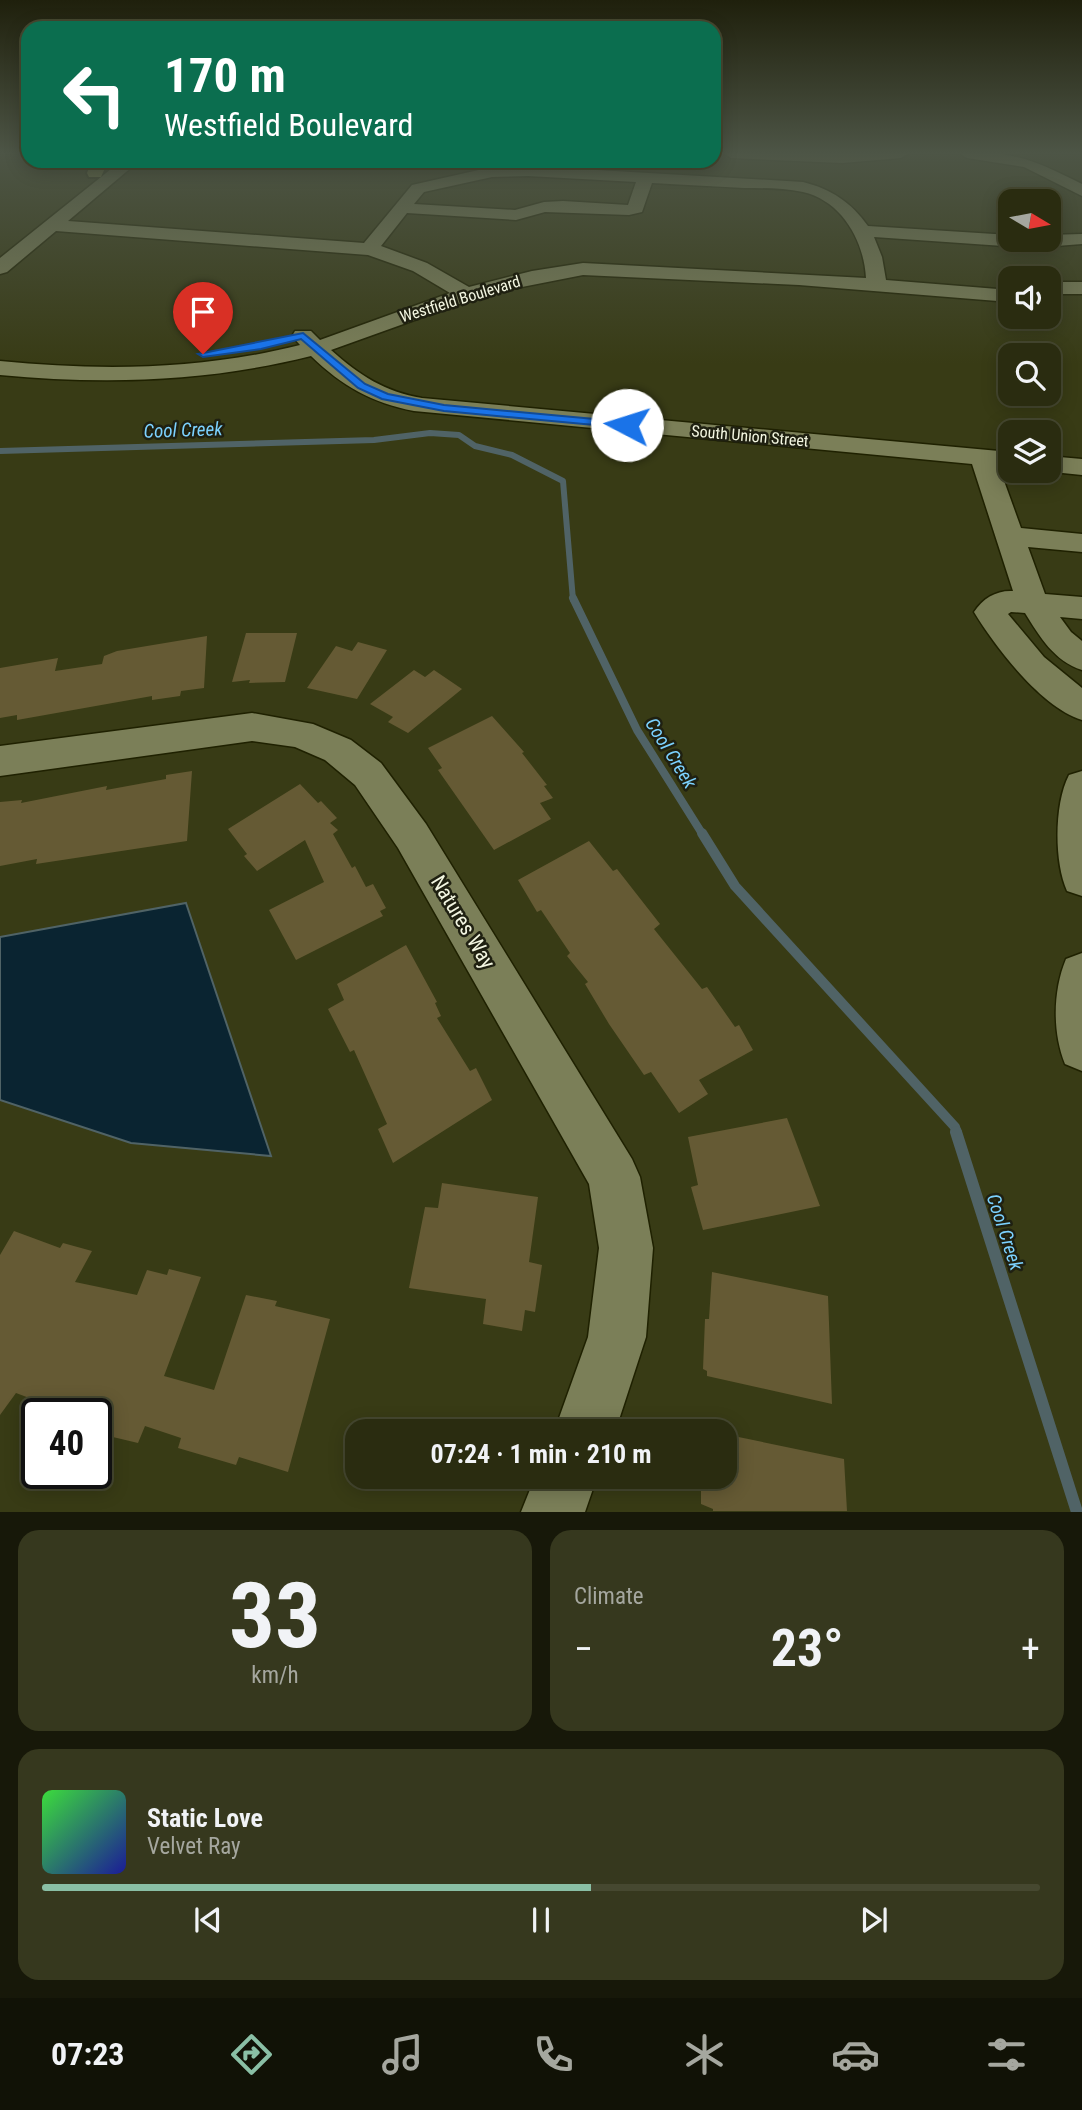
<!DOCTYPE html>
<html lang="en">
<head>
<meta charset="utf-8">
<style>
	body { margin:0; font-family:"Roboto Condensed",sans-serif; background:#36381e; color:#f1f3f6; height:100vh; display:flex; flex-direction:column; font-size:26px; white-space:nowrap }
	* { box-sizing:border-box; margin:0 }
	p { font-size:23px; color:#a5a79f }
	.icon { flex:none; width:38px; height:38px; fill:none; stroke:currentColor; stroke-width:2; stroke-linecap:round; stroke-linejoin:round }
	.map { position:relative; height:1512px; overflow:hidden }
	.panel { display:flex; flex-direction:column; gap:18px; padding:18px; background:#171809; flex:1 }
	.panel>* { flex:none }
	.hud { position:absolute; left:21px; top:21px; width:700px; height:147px; border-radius:21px; box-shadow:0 4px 18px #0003,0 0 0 2px #464830; background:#0b6e4f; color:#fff; overflow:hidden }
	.needle { width:46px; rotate:100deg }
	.fabs { position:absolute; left:998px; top:189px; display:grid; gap:14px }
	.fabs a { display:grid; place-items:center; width:63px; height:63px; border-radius:14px; background:#2a2c10; box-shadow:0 4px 18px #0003,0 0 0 2px #464830; font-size:35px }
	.speed { position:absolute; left:21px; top:1398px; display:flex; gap:14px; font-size:35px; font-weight:700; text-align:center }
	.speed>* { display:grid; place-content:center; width:91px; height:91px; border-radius:50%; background:#2a2c10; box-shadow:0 4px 18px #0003,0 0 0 2px #464830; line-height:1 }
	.speed .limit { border:4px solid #111; border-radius:10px; background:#fff; color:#111 }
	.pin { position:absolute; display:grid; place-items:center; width:60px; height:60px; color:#fff; margin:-72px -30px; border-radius:50% 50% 50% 0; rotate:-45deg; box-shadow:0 0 7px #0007 }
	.pin .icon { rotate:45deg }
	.me { position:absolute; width:77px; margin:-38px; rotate:275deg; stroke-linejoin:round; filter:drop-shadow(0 0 5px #0008) }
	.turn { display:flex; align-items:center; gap:24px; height:147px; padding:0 28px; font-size:32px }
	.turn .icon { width:91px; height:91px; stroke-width:2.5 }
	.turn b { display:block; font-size:49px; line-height:60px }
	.big { font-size:52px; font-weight:700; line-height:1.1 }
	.panel .card { flex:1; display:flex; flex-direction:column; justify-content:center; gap:10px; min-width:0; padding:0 24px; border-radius:21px; background:#36381e }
	.panel .dial { align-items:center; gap:0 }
	.dial b { font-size:91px; line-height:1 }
	.song { display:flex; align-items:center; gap:21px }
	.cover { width:84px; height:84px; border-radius:10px; background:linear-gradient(135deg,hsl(120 70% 55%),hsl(240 70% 35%)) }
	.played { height:7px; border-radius:4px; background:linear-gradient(90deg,#8abfa5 55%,#464830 55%) }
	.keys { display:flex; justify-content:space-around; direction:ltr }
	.heat { display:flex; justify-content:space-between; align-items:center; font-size:38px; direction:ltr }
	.panel .tiles { flex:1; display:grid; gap:18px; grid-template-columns:1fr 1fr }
	.card:last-child { grid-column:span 2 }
	.trip { position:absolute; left:345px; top:1419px; width:392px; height:70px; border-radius:21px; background:#2a2c10; box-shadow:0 4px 18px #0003,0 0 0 2px #464830; font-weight:700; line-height:70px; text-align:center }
	.menu { display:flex; height:112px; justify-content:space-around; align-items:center; background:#111206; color:#a5a79f }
	.menu .icon { width:49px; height:49px }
	.menu .on { color:#8abfa5 }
	.menu b { font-size:32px; color:#f1f3f6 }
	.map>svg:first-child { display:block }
	.water { fill:#0a2431; stroke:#506366; stroke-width:2 }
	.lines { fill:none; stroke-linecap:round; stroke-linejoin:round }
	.stream-far3 { stroke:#506366; stroke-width:6 }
	.stream-far2 { stroke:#506366; stroke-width:8 }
	.stream-far1 { stroke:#506366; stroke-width:10 }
	.stream { stroke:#506366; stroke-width:12 }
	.building { fill:#655a34 }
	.minor-casing { stroke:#1f2100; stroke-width:3 }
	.highway-casing { stroke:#1f2100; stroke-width:4 }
	.minor { fill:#7b7f58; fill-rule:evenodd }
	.highway { fill:#9ba250; fill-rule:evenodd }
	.route { fill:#1a73e8; stroke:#114b97; stroke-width:2 }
	.labels { text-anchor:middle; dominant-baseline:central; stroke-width:5; stroke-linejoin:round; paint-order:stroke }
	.far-street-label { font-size:16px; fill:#f4f7e2; stroke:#1f2011 }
	.water-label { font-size:19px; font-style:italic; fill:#7cd2ff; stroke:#1f2011 }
	.near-street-label { font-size:21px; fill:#f4f7e2; stroke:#1f2011 }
</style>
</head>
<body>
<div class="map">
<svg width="1082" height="1512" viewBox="0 0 1082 1512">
	<rect width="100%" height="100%" fill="#383b15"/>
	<path class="water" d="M186 903 271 1156 131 1143 0 1100V937Z"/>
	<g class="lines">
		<path class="stream-far3" d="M0 451 374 440 430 433 459 435 475 446 512 455 563 481 573 600"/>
		<path class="stream-far2" d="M573 598 637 730 703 835"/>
		<path class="stream-far1" d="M702 833 735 886 955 1127 957 1133"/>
		<path class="stream" d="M956 1132 1077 1512"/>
	</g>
	<path class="building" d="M246 633H297L285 682 249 683 250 680 232 682Z
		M207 636 204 688 181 691 180 696 152 700V696L17 720V715L0 718V668L58 658 55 671 102 664 104 656 117 651Z
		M358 642 387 650 357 699 307 688 336 646 352 651Z
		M414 670 425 677 434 670 462 689 408 733 388 722 393 717 370 704Z
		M492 716 524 752 522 753 547 785 544 786 553 798 540 803 551 819 494 850 438 770 442 768 428 748Z
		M192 771 187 841 36 864 37 859 0 866V802L22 800 21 803 107 786 106 790 166 779V775Z
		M300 784 318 803 321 801 337 818 330 823 338 830 333 834 352 868 355 866 366 887 373 884 386 908 380 911 383 916 296 960 269 910 324 882 305 840 257 871 244 856 247 854 228 829Z
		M589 841 613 871 617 869 660 924 654 929 702 989 707 987 735 1027 739 1025 753 1050 699 1080 708 1094 679 1113 651 1072 644 1075 609 1024 585 984 588 982 567 956 570 953 541 910 537 912 518 880Z
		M406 945 437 1002 435 1003 441 1016 437 1018 470 1071 476 1068 492 1100 393 1163 378 1129 387 1124 354 1050 350 1052 328 1009 344 1000 337 984Z
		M787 1118 820 1206 703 1230 691 1187 698 1185 688 1137Z
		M442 1183 538 1197 529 1262 542 1265 535 1312 525 1310 522 1331 483 1324 486 1299 409 1288 425 1207 438 1208Z
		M14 1231 60 1248 63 1243 92 1251 75 1282 137 1295 147 1270 167 1275 169 1269 201 1277 164 1376 214 1390 246 1295 277 1301 275 1306 330 1319 288 1472 239 1457 236 1465 178 1448 181 1438 145 1426 138 1443 96 1433V1414H53L56 1408 16 1393 0 1415V1255Z
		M712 1272 828 1296 832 1404 707 1376V1371L703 1369 705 1319H709Z
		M724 1434 844 1459 847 1511H713V1509L701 1504V1477H724Z"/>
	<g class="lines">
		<defs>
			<path id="minor" d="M723 153H909L901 158 842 163 731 158Z
				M959 153C1013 150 1036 161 1082 184V196L1024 167 967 158Z
				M121 161H139L68 221 364 243 412 185 492 167 528 166 803 182C831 189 851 202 868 226L1010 235V240H1048V235L1082 234V244L1031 248 874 237 882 257 886 280 1010 290V302L799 285 583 275 487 294 331 350C359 375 385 392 422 398L1010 452V468L999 467 1021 528 1082 534V552L1028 547 1045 594 1082 597V619L1060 617 1071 632 1082 641V670C1054 661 1040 637 1025 613L1011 612 1008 614 1044 657 1082 688V720C1041 707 996 648 974 612 983 598 997 590 1013 591L972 464 414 411C372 403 342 386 311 356 208 382 106 385 0 375V361C101 371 201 370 300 345L292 336 295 331H311L320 340 450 293 413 271 368 255 56 231 7 272 0 274V258ZM528 176 636 182 628 205 563 201 544 202 515 210 414 204 424 192 492 177ZM652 183C682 185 713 186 744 188 764 188 784 188 803 192 842 201 864 241 866 278L583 263 532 271 469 287 427 263 381 246 407 213 516 220 545 212 629 215 642 212Z
				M1048 282H1082V294H1048Z
				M1048 456 1082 459V475L1043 471H1048Z
				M252 713 313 724 351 740 381 763 426 824 632 1159 640 1177 653 1248 646 1337 615 1432H554L588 1337 599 1248 589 1184 398 848 355 785 325 760 295 747 252 741 0 776V746Z
				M1082 771V896L1067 891C1054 862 1054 804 1069 775Z
				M1082 953V1071L1065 1064C1052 1032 1053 990 1066 959Z
				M535 1477H597L585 1512H521Z"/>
			<path id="highway" d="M92 161H108L101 177H89L87 173Z"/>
		</defs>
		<use href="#minor" class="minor-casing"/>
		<use href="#highway" class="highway-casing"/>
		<use href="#minor" class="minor"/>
		<use href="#highway" class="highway"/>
	</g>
	<linearGradient id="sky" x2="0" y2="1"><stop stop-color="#1f200c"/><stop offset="0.42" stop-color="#4d5546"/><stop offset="1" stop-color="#4d5546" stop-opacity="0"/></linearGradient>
	<rect width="1082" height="364" fill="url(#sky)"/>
	<path class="route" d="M303 333 365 384 388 394 444 405 627 422 632 425 627 428 444 411 382 399 358 388 301 339 261 349 203 357 198 354Z"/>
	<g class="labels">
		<g class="far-street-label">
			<text transform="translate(460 299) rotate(-17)">Westfield Boulevard</text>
			<text transform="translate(750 436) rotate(5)">South Union Street</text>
		</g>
		<g class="water-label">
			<text transform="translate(183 430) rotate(-2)">Cool Creek</text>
			<text transform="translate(671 753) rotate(58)">Cool Creek</text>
			<text transform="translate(1005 1232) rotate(72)">Cool Creek</text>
		</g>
		<g class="near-street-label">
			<text transform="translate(463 922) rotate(59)">Natures Way</text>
		</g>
	</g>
</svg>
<div class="fabs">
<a><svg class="needle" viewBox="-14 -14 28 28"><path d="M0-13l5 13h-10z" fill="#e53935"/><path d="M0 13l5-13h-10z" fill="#a5a79f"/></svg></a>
<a><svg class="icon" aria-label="sound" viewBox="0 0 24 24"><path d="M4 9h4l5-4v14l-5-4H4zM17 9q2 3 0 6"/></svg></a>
<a><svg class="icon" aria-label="search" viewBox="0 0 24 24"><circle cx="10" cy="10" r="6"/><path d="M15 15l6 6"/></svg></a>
<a><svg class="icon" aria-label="layers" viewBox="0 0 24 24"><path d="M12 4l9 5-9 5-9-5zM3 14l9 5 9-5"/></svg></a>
</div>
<div class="speed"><div class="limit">40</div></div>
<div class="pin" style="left:203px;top:354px;background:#d93025"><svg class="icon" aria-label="arrive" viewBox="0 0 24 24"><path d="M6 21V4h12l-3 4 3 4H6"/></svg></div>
<svg class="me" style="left:627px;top:425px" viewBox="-20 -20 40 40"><circle r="19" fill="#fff"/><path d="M0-13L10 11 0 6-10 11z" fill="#1a73e8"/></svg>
<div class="trip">07:24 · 1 min · 210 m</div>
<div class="hud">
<div class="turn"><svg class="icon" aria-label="left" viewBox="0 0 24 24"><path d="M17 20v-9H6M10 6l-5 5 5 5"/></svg><div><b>170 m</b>Westfield Boulevard</div></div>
</div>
</div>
<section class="panel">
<div class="tiles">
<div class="card dial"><b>33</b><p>km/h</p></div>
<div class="card"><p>Climate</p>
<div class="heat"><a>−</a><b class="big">23°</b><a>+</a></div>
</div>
<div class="card">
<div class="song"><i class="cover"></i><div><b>Static Love</b><p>Velvet Ray</p></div></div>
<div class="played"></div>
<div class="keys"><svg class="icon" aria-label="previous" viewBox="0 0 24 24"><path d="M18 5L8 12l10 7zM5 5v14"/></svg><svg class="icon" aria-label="pause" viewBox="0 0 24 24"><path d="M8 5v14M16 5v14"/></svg><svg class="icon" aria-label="next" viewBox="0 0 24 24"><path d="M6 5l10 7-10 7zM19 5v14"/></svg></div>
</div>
</div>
</section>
<nav class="menu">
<b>07:23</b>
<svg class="icon on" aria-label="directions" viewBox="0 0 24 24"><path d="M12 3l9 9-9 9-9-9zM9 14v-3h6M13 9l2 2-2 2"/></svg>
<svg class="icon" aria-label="music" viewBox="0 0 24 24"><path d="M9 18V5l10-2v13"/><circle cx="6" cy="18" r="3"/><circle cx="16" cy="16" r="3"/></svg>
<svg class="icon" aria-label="phone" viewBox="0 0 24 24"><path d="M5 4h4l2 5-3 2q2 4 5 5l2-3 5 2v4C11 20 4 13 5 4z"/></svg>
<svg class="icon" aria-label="climate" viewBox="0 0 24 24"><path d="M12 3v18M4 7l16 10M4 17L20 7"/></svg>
<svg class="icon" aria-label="car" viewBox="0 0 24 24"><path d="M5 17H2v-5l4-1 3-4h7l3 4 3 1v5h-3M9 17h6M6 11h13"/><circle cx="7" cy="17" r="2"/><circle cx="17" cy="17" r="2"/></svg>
<svg class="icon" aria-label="filters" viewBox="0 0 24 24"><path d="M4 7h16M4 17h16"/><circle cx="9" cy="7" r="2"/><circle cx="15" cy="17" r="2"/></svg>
</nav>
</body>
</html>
